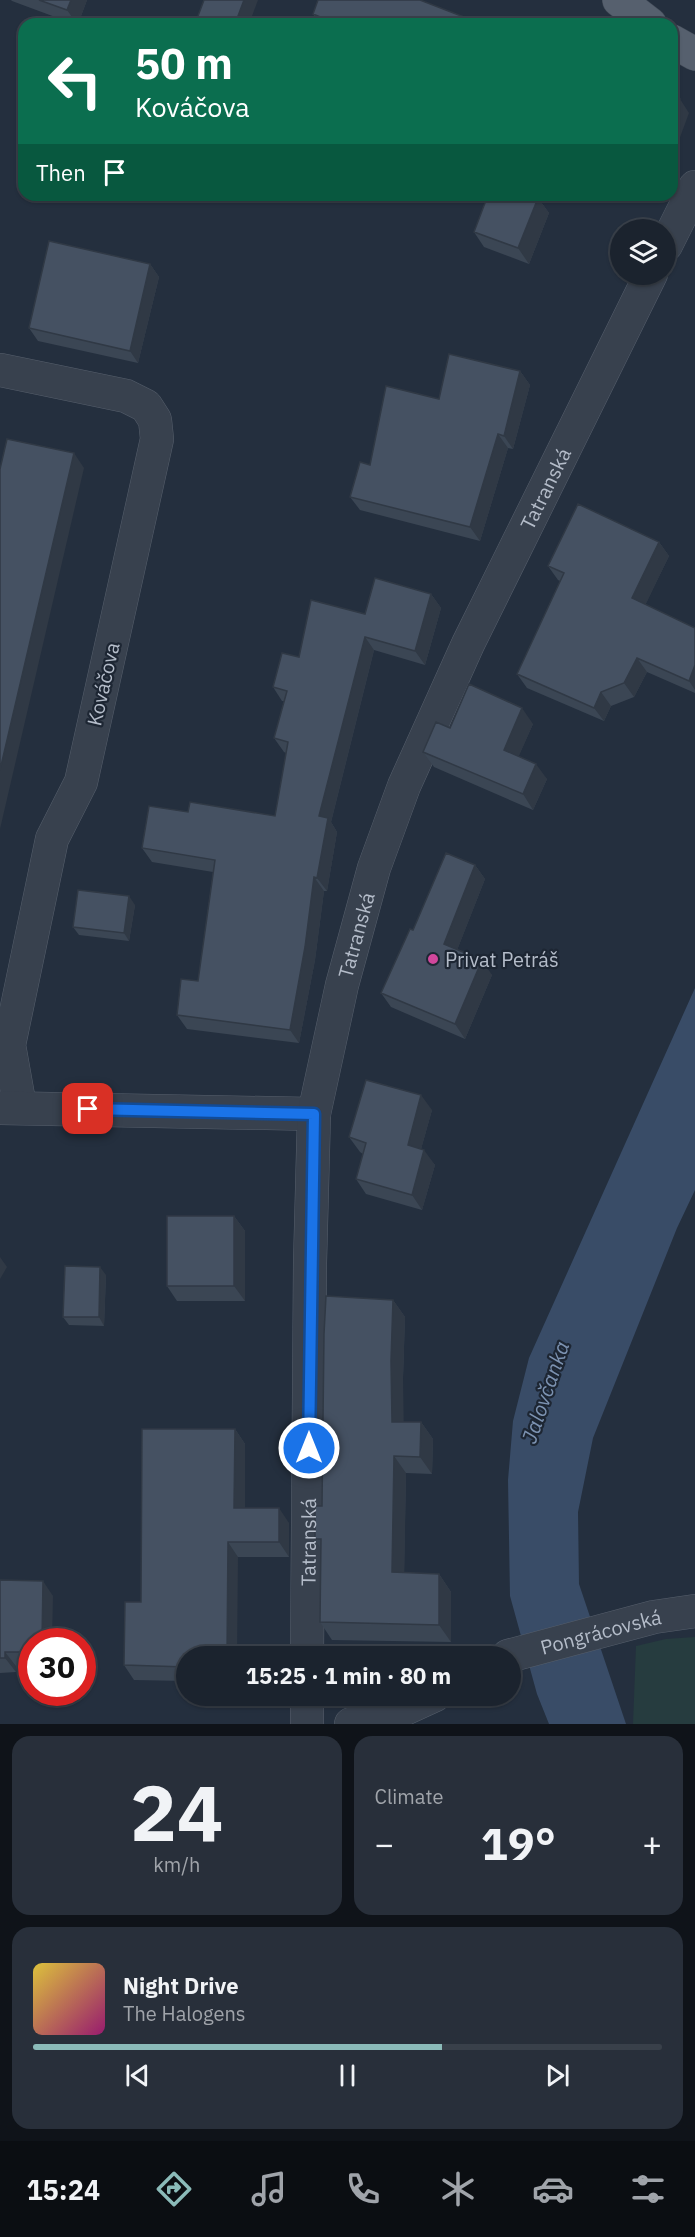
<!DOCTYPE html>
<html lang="en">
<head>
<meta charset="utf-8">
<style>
	body { margin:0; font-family:"IBM Plex Sans",sans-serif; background:#282f3a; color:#f1f3f6; height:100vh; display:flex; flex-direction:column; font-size:22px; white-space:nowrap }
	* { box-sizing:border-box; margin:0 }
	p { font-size:20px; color:#a0a4aa }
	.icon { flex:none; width:33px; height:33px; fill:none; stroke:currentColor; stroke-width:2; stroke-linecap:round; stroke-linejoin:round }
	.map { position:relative; height:1724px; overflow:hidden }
	.panel { display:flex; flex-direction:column; gap:12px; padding:12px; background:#0f1319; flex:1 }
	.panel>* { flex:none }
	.banner { position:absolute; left:18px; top:18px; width:660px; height:183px; border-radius:18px; box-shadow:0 2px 4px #0004,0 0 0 2px #39404a; background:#0b6e4f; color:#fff; overflow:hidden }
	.fabs { position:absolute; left:610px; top:219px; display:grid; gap:12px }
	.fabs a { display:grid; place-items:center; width:66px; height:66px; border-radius:50%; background:#1b232e; box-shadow:0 2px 4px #0004,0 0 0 2px #39404a; font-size:30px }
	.speed { position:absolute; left:18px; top:1628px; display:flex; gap:12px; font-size:30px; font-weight:700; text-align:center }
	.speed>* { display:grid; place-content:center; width:78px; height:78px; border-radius:50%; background:#1b232e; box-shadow:0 2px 4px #0004,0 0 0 2px #39404a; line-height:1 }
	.speed .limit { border:9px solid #d22; background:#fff; color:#111 }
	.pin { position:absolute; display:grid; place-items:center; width:51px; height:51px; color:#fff; margin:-26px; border-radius:12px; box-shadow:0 3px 9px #0006 }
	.me { position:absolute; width:66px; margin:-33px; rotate:0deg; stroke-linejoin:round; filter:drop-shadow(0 0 4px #0008) }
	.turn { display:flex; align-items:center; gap:21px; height:126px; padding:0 18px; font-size:27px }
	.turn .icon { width:78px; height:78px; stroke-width:2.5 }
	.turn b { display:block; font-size:42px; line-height:51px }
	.then { display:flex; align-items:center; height:57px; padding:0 18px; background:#0003; gap:12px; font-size:22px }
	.big { font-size:45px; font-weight:800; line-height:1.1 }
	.panel .widget { flex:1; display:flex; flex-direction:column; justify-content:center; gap:9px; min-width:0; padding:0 21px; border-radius:18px; background:#282f3a }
	.panel .dial { align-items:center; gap:0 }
	.dial b { font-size:78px; line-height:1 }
	.song { display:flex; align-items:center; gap:18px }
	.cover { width:72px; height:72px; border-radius:9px; background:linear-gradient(135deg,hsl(50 70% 55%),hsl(320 70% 35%)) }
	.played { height:6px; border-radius:3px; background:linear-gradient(90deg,#8bbbb9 65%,#39404a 65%) }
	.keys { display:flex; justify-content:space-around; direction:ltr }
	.heat { display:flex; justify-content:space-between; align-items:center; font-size:33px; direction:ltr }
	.panel .tiles { flex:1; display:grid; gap:12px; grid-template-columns:1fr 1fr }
	.widget:last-child { grid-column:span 2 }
	.trip { position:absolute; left:176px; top:1646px; width:345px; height:60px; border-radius:30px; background:#1b232e; box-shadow:0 2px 4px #0004,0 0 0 2px #39404a; font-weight:800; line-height:60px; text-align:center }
	.menu { display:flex; height:96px; justify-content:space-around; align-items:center; background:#0b0e12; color:#a0a4aa }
	.menu .icon { width:42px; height:42px }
	.menu .current { color:#8bbbb9 }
	.menu b { font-size:27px; color:#f1f3f6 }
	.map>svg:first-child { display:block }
	.green { fill:#263c3f }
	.water { fill:#394c67 }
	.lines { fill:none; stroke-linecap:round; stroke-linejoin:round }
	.minor-casing { stroke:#565f6c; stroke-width:34 }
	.major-casing { stroke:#414a57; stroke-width:34 }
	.minor { stroke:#38414e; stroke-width:33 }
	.major { stroke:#56606e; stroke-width:33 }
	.wall { fill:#3b4654 }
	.shaded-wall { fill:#303945 }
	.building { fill:#455162; stroke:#303945; stroke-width:1.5 }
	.route-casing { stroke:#114b97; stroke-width:15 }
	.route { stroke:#1a73e8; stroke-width:10 }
	.hotel-dot { fill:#d1479c; stroke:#1d2633; stroke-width:2 }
	.labels { text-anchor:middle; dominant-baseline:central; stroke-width:4.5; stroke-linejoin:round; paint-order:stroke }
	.street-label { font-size:20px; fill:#b4bcc9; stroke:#1d2633 }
	.poi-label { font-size:20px; fill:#b4bcc9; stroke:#1d2633; text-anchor:start }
	.water-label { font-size:21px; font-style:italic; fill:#7c92b1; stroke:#1d2633 }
</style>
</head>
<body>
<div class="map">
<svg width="695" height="1724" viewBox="0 0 695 1724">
	<rect width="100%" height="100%" fill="#242f3e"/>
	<path class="green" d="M695 1637V1724H633L636 1646 666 1639Z"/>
	<path class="water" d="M695 988V1190L677 1228 593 1438 578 1512 579 1584 626 1724H549L537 1694 510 1596 508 1480 513 1421 529 1358Z"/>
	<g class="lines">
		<defs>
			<g id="minor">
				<path d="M666 245 695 187"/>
				<path d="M0 370 126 396 146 406 155 420 157 439 81 782 52 839 9 1045 20 1107"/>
				<path d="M0 1108 314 1114"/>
				<path id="s1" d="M307 1656 310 1263 314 1114 342 985 374 868 404 786 468 644 651 274"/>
				<path id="s2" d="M508 1656 654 1617 695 1611"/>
				<path d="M307 1724V1695"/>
				<path d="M351 1724 398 1712 435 1695"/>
			</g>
			<path id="major" d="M619 0 650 24
				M672 41 695 54"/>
		</defs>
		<use href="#minor" class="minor-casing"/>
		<use href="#major" class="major-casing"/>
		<use href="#minor" class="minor"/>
		<use href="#major" class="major"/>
	</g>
	<path class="wall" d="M11 0H87L78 24H74L12 1Z
		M313 14 482 24H319Z
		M538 198 549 213 529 264 484 247 474 232Z
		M150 264 159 277 138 363 38 341 29 328Z
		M520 371 530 385 513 449 508 448 480 541 360 510 350 497 370 465 439 399Z
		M659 542 669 556 645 605 695 628V693L647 672 634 697 611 706 604 721 527 688 517 674 560 581 558 580 548 566Z
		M431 594 441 608 425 665 374 650 331 822 337 832 327 891H324L315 960 299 1043 187 1029 177 1015 198 981 213 872 152 862 142 848 188 812 275 816 286 753 284 752 274 738 284 701H282L273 687 299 657 365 614Z
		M533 724 518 757 547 779 533 810 434 767 423 752 450 728Z
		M475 865 485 879 457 950 492 975 465 1039 391 1007 381 993 413 930Z
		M135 905 129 941 79 935 73 927Z
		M432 1110 421 1149 435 1165 422 1210 366 1194 356 1179 363 1154 360 1152 349 1137Z
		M234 1216 245 1231V1301H177L167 1286Z
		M106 1275 104 1326 69 1325 63 1317Z
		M393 1300 405 1317 403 1378V1422H421L433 1439 432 1474 406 1473 404 1573 439 1574 451 1592V1642L332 1640 320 1622 321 1549 315 1539 322 1506Z
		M235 1429 245 1444V1508L289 1523V1557H238L186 1656V1681L134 1680 124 1665 141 1602Z
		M0 1580 53 1596 32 1641V1667L16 1666V1672L0 1673Z"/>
	<path class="shaded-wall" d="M71 0H87L78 24H77L67 10Z
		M244 0H258L249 24H235Z
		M680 99 689 113 672 159V119Z
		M538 198 549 213 529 264 518 248Z
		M150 264 159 277 138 363 130 351Z
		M520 371 530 385 513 449 504 436Z
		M498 434 508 448 480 541 470 527Z
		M74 453 84 468 0 829V770Z
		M659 542 669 556 642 612 632 598Z
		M431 594 441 608 425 665 415 651Z
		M365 637 374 650 331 822 337 832 327 891 317 878 319 816Z
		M637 658 647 672 634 697 624 683Z
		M695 665V690L689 681Z
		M601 692 611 706 604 721 594 708Z
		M522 708 533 724 515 765 504 750Z
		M536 764 547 779 533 810 523 794Z
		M475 865 485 879 454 958 444 944Z
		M314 877 324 891 315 960 299 1043 290 1030Z
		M129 896 135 905 129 941 124 933Z
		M482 960 492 975 465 1039 455 1024Z
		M421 1095 432 1110 418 1160 408 1145Z
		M424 1150 435 1165 422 1210 412 1195Z
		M234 1216 245 1231V1301L234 1286Z
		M0 1257 7 1267 0 1279Z
		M100 1267 106 1275 104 1326 99 1317Z
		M393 1300 405 1317 403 1378 404 1439 392 1422 391 1361Z
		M421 1422 433 1439 432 1474 420 1457Z
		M235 1429 245 1444V1523L234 1508Z
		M394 1456 406 1473 404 1589 392 1572Z
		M279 1508 289 1523V1557L279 1542Z
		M228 1542 238 1557 237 1656H227Z
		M439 1574 451 1592V1642L439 1625Z
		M43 1581 53 1596 52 1641H42Z
		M5 1652 16 1666V1672L5 1658Z"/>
	<path class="building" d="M39 0H71L67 10Z
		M204 0H244L235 24H195Z
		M318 0H420L482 24H337L313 14Z
		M672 97 680 99 672 119Z
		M488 195H529L538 198 518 248 474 232Z
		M49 241 150 264 130 351 29 328Z
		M449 354 520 371 504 436 498 434 470 527 350 497 360 462 370 465 386 386 439 399Z
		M7 439 74 453 0 770V469Z
		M578 504 659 542 632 598 695 628V665L689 681 637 658 624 683 601 692 594 708 517 674 564 573 548 566Z
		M375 578 431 594 415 651 365 637 319 816 328 818 317 878 314 877 305 947 290 1030 177 1015 181 979 198 981 215 860 142 848 149 806 188 812 190 802 275 816 288 742 274 738 287 691 273 687 282 653 299 657 311 600 365 614Z
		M469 684 522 708 504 750 536 764 523 794 423 752 436 722 450 728Z
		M446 853 475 865 444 944 482 960 455 1024 381 993 410 929 413 930Z
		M78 890 129 896 124 933 73 927Z
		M366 1080 421 1095 408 1145 424 1150 412 1195 356 1179 366 1143 349 1137Z
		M167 1216H234V1286H167Z
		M65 1266 100 1267 99 1317H63Z
		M326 1296 393 1300 391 1361 392 1422H421L420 1457 394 1456 392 1572 439 1574V1625L320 1622 321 1539H315V1506H322L324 1334Z
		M142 1429H235L234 1508H279V1542H228L227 1656H186V1667L124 1665 125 1602H141Z
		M0 1580 43 1581 42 1641H32V1652H5V1658H0Z"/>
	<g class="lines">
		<defs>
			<path id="route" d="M88 1109 314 1114 309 1448"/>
		</defs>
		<use href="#route" class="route-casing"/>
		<use href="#route" class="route"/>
	</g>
	<circle class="hotel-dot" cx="433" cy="959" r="6"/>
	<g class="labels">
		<g class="street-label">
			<text stroke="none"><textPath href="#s1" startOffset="1212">Tatranská</textPath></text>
			<text transform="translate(103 684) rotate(-77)">Kováčova</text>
			<text stroke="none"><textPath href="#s1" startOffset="726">Tatranská</textPath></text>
			<text stroke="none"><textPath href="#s1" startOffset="114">Tatranská</textPath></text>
			<text stroke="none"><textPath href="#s2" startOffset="96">Pongrácovská</textPath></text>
		</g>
		<g class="poi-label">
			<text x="445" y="959">Privat Petráš</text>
		</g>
		<g class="water-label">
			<text transform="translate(545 1392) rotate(-71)">Jalovčanka</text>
		</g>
	</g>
</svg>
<div class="fabs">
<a><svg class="icon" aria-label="layers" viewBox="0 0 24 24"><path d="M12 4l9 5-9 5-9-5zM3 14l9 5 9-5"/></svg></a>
</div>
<div class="speed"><div class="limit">30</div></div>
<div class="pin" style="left:88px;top:1109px;background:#d93025"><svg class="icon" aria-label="arrive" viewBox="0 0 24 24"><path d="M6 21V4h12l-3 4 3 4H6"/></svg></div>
<svg class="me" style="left:309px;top:1448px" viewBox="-20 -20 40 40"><circle r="17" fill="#1a73e8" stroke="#fff" stroke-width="3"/><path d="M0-11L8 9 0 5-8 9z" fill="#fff"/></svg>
<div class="trip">15:25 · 1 min · 80 m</div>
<div class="banner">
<div class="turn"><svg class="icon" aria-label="left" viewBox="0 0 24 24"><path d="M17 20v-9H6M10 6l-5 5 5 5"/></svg><div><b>50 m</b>Kováčova</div></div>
<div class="then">Then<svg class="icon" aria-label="arrive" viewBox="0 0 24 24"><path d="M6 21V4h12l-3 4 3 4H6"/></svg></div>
</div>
</div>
<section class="panel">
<div class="tiles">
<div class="widget dial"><b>24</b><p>km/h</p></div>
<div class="widget"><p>Climate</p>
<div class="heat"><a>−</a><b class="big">19°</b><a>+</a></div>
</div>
<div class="widget">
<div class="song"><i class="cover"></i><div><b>Night Drive</b><p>The Halogens</p></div></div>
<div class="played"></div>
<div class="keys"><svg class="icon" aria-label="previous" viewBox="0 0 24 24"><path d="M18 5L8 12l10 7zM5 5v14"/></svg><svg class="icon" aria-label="pause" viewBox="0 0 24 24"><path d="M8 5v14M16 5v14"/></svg><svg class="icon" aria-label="next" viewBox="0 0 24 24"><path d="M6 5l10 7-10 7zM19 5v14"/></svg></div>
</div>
</div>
</section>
<nav class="menu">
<b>15:24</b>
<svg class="icon current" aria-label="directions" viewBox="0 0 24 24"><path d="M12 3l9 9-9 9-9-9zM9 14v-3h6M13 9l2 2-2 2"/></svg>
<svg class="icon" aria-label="music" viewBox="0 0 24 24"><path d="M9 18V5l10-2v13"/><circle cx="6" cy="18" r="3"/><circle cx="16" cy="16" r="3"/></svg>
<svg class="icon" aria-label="phone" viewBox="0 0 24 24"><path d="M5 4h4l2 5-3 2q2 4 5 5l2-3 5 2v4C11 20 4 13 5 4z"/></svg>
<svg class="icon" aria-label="climate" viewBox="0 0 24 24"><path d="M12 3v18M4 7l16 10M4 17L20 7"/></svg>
<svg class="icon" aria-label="car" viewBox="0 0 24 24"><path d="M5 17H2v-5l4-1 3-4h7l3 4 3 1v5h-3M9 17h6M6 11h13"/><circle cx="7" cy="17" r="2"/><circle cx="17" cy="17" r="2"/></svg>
<svg class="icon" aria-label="filters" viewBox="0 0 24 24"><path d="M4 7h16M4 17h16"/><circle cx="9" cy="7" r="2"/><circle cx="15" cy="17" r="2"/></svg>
</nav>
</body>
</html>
